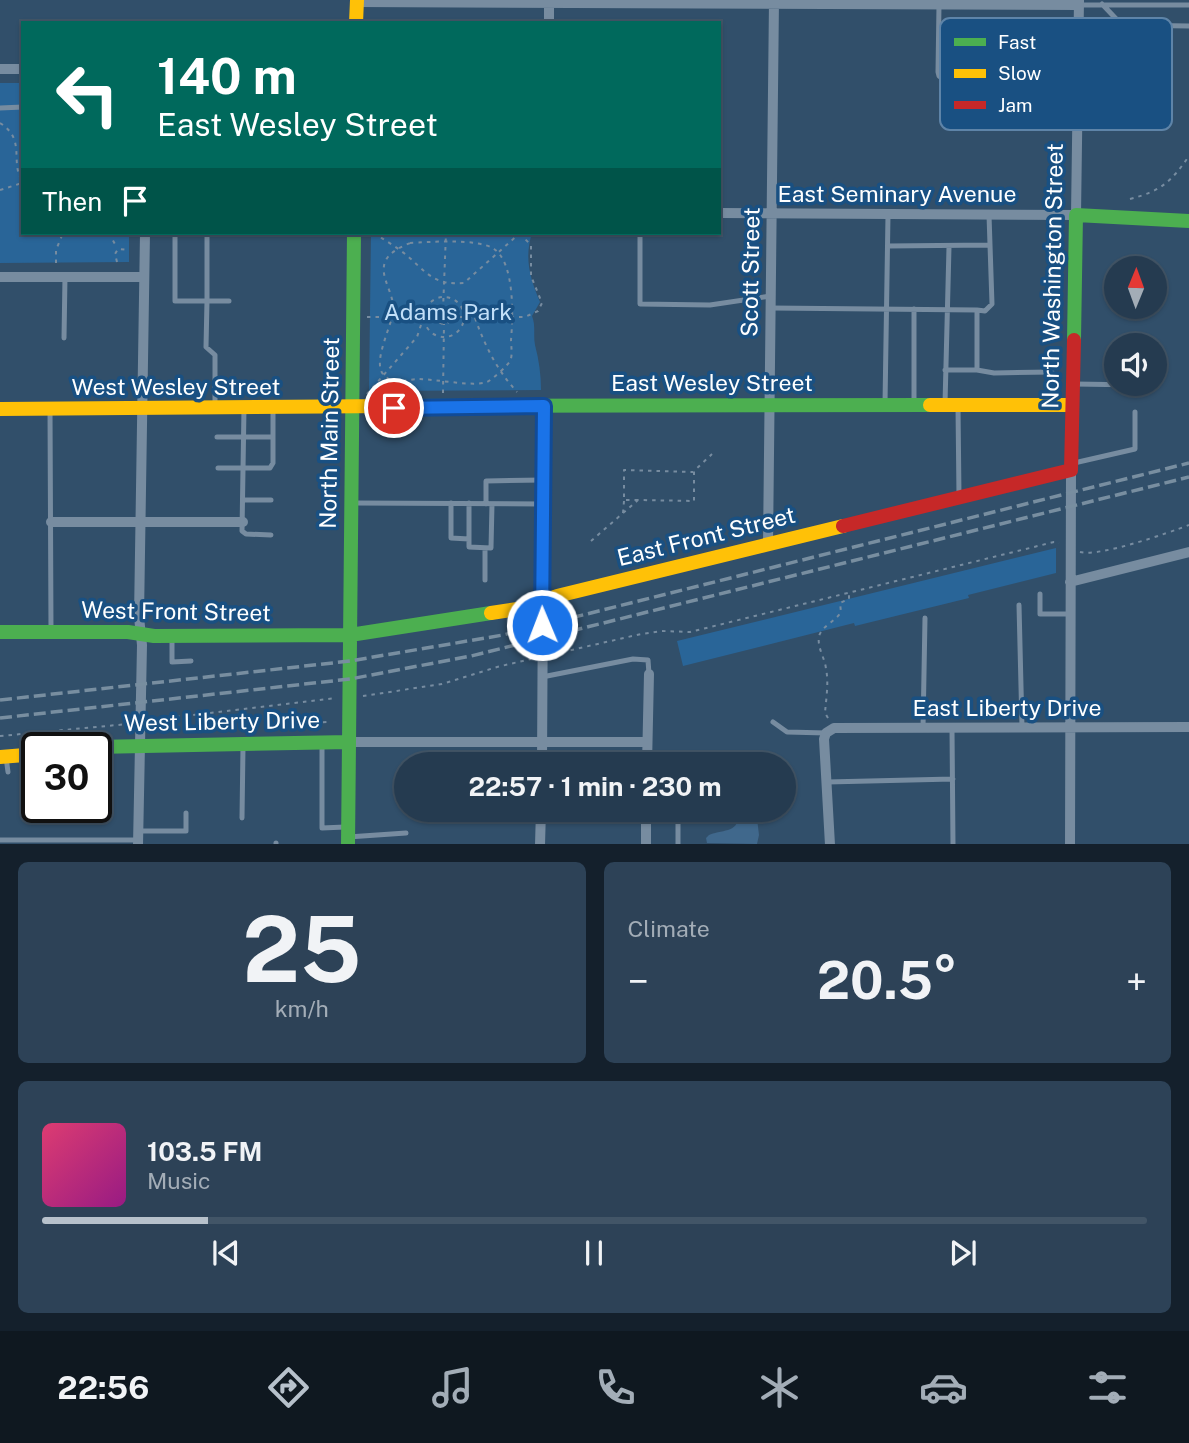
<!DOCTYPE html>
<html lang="en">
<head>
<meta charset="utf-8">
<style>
	body { margin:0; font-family:"Public Sans",sans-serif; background:#2d4257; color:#f1f3f6; height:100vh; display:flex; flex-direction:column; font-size:26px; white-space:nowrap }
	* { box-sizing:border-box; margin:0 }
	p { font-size:23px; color:#a3adb7 }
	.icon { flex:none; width:38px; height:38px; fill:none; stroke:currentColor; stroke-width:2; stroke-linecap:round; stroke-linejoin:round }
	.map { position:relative; height:844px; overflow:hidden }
	.drawer { display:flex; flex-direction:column; gap:18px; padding:18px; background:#14202c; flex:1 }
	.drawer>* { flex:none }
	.hud { position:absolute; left:21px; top:21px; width:700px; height:214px; border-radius:0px; box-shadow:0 2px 5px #0004,0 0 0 2px #425567; background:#00695c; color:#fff; overflow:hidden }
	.needle { width:46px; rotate:1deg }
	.fabs { position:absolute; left:1104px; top:256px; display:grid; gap:14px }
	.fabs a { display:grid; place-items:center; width:63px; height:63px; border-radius:50%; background:#253b50; box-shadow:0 2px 5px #0004,0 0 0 2px #425567; font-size:35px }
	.speed { position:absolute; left:21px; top:732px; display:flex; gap:14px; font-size:35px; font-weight:700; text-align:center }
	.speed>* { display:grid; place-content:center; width:91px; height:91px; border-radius:50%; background:#253b50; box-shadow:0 2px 5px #0004,0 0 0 2px #425567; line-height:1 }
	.speed .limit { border:4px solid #111; border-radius:10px; background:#fff; color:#111 }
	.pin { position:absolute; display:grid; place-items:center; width:60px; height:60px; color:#fff; margin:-30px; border:4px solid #fff; border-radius:50%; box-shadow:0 2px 7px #0007 }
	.me { position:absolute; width:77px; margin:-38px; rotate:359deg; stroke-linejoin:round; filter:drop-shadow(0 0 5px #0008) }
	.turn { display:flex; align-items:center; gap:24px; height:147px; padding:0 21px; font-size:32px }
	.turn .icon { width:91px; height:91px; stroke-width:2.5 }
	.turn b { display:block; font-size:49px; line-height:60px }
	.then { display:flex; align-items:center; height:66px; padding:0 21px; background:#0003; gap:14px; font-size:26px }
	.big { font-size:52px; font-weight:700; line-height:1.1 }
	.drawer .tile { flex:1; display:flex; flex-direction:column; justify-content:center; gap:10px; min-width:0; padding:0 24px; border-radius:10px; background:#2d4257 }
	.drawer .dial { align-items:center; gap:0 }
	.dial b { font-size:91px; line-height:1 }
	.song { display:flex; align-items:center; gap:21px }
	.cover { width:84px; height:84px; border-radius:10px; background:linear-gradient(135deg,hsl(340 70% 55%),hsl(310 70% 35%)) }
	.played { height:7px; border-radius:4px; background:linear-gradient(90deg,#b7c1cb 15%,#425567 15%) }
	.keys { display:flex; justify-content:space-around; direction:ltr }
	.heat { display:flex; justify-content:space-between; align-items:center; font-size:38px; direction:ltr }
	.drawer .tiles { flex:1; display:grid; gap:18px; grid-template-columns:1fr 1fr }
	.tile:last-child { grid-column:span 2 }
	.trip { position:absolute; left:394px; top:752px; width:402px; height:70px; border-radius:35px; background:#253b50; box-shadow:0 2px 5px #0004,0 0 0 2px #425567; font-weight:700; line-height:70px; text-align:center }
	.tab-bar { display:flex; height:112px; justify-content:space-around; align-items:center; background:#0f1820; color:#a3adb7 }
	.tab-bar .icon { width:49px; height:49px }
	.tab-bar .current { color:#b7c1cb }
	.tab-bar b { font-size:32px; color:#f1f3f6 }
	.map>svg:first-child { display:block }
	.green { fill:#296598 }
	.water { fill:#40688c }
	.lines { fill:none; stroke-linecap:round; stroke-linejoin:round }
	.path { stroke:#778ca0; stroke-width:2; stroke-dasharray:3.5 5; stroke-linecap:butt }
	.lane { stroke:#778ca0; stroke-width:5 }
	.street { stroke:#778ca0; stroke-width:10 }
	.fast { stroke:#4caf50; stroke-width:14 }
	.slow { stroke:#ffc107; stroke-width:14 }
	.jam { stroke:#c62828; stroke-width:14 }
	.rail { stroke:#788ea0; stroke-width:3.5; stroke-dasharray:12 5; stroke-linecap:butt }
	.route-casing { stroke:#114b97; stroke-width:18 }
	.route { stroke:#1a73e8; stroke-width:12 }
	.labels { text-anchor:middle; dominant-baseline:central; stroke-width:7; stroke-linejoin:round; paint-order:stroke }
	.street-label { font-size:23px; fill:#fff; stroke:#195082 }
	.park-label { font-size:23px; fill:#c2dff8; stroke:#195082 }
	.key { fill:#195082; stroke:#5e84a8; stroke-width:2 }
	.key-label { font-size:19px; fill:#fff }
</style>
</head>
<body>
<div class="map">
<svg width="1189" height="845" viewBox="0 0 1189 845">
	<rect width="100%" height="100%" fill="#314f6a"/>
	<path class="green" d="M0 83H23V233H129V262L0 263Z
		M371 233H532C524 258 530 278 540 302L532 316C536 326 533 335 535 345 539 360 541 375 541 390L369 391Z
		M1056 548V573L968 595 969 598 855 626 854 623 683 666 677 641Z"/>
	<path class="water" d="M740 810H756L759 835 757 844 707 843 706 838 709 835C726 828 738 835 740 810Z"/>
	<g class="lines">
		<path class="path" d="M0 123C27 140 9 163 23 182
			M0 190 22 183
			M1130 199C1161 191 1171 182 1189 156
			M109 233 117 248
			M374 233C386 241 400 249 411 259 429 276 437 285 464 283L520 233
			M410 243C429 242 478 238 494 249 515 263 513 317 511 340 511 347 513 355 510 361 509 364 492 380 487 382 473 387 435 379 418 379 411 379 404 382 397 381 392 381 387 379 383 374 373 362 390 329 393 313 396 295 379 278 385 262 389 252 401 247 410 243Z
			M117 262 115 254 118 249 129 250
			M56 263V250L63 233
			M424 317a20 20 0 1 1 40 0a20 20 0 1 1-40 0Z
			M437 317a7 7 0 1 1 14 0a7 7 0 1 1-14 0Z
			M443 310 446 233
			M367 317H437
			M451 317H525L538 311 542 303 531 276V245L522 236
			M475 318C485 346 497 370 517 392
			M443 393 444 324
			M367 394 417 337 422 322
			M638 500H624V470L693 472
			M623 513 624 501
			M591 541 638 500 694 501V471L712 454
			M1080 552C1100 557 1168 533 1189 525
			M554 654 641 634 662 631 690 632 1054 542 1059 543
			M363 696 442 684 497 667 531 659
			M828 718 825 713C826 699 829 683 826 669 825 658 817 648 819 636 822 626 836 621 841 612L840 603 849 599V594
			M151 720 336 698
			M289 724 327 722
			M0 736 128 724"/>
		<path class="lane" d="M1102 4 1122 25 1189 26
			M939 5 938 72 939 76 947 82H1039L1052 78 1078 76
			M1080 5H1189
			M0 108 23 107
			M175 233V301H207V233
			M640 233V304L710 305 771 296
			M888 246 989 245
			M771 308 977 310
			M914 309V404
			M64 338 65 277
			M945 370H977V310L985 311 992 304 989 215
			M977 370 994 373 1052 372
			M1075 384 1138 385
			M885 404 888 215
			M945 404 949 247
			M215 405V355L206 347 207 301H229
			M958 407 959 496
			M244 408 242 531 246 534 271 535
			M50 409 51 630
			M217 437H273
			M1074 463 1135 449V412
			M218 468H270L273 463V408
			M243 500H271
			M354 503 543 504
			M451 503V538L469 539
			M469 503V547L491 548 492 504
			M486 504V481L543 480
			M485 580V548
			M1040 594V614H1070
			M1019 605 1022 727
			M172 639V662L191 661
			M542 677 633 659 648 660 649 674
			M773 722 787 732 826 733
			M923 728 925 618
			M952 729 953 845
			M322 745V828L345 827
			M6 757 8 772
			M827 782 953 779
			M242 818 243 747
			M138 831H186V813
			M348 837 406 833
			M0 840H137
			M276 845V843
			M678 845V810"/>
		<path class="street" d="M357 2 1079 5
			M549 23V0
			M0 69H23
			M719 213 1076 215 1079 0
			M0 277H144
			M51 522H243
			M768 545 774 0
			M1070 582 1189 552
			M349 742H647
			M542 765 544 406
			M647 765 649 674
			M138 845 142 645 139 617 145 233
			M540 845 541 810
			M646 845V810
			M830 845 824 739 826 733 834 728 1189 727
			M1070 845 1071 470"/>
		<path class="fast" d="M1074 340 1076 215 1189 221
			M392 406 930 405
			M0 632H128L154 636 350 635 491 613
			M95 747 349 742
			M348 845 354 233"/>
		<path class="slow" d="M356 23 357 0
			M930 405H1072
			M0 409 392 406
			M491 613 524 608 557 596 843 526
			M0 757 37 754"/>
		<path class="jam" d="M843 526 1071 470 1074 340"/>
		<path class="rail" d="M0 700 350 661 503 635 1189 463
			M0 718 350 679 471 656 1189 477"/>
	</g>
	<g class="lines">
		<defs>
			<path id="route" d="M394 408 544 406 542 625"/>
		</defs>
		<use href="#route" class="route-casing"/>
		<use href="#route" class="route"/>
	</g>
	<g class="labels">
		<g class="street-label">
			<text x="897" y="193">East Seminary Avenue</text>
			<text transform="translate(750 272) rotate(-89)">Scott Street</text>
			<text transform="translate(1052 276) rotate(-89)">North Washington Street</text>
			<text x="712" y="382">East Wesley Street</text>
			<text x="176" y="386">West Wesley Street</text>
			<text transform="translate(329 433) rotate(-89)">North Main Street</text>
			<text transform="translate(706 536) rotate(-14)">East Front Street</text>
			<text transform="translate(176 611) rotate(1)">West Front Street</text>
			<text x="1007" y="707">East Liberty Drive</text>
			<text transform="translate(222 721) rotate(-1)">West Liberty Drive</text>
		</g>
		<g class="park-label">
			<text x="448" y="311">Adams Park</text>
		</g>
	</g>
	<rect x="940" y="18" width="232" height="112" rx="10" class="key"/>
	<rect x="954" y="38" width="32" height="8" fill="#4caf50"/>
	<rect x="954" y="69" width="32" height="9" fill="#ffc107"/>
	<rect x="954" y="101" width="32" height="8" fill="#c62828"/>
	<g class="key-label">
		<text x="998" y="49">Fast</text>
		<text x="998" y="80">Slow</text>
		<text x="998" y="112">Jam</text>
	</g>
</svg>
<div class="fabs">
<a><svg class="needle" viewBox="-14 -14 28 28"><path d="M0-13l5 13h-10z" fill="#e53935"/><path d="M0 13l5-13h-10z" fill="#a3adb7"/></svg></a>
<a><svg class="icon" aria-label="sound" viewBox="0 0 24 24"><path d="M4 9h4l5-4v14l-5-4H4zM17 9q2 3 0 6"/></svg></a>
</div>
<div class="speed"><div class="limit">30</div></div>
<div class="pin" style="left:394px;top:408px;background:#d93025"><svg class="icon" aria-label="arrive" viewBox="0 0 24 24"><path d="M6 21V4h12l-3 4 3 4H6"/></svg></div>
<svg class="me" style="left:542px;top:625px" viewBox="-20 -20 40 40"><circle r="17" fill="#1a73e8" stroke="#fff" stroke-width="3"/><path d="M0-11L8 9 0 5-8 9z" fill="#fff"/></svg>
<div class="trip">22:57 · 1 min · 230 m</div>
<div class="hud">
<div class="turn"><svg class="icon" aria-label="left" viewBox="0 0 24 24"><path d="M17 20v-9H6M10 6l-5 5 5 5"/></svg><div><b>140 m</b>East Wesley Street</div></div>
<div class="then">Then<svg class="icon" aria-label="arrive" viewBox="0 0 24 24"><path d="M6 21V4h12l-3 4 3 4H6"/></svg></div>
</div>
</div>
<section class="drawer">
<div class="tiles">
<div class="tile dial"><b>25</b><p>km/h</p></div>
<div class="tile"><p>Climate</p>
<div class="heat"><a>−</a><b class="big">20.5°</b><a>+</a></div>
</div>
<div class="tile">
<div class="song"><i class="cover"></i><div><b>103.5 FM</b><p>Music</p></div></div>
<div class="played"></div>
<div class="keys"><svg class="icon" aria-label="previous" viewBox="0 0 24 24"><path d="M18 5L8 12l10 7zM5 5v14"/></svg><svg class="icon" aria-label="pause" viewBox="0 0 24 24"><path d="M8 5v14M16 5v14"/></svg><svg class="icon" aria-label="next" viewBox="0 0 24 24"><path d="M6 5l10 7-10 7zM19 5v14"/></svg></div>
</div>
</div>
</section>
<nav class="tab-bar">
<b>22:56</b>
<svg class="icon current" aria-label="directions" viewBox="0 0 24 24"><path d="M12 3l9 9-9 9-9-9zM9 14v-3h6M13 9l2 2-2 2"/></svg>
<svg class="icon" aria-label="music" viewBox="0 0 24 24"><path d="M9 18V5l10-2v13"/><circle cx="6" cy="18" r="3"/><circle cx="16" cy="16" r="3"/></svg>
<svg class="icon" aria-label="phone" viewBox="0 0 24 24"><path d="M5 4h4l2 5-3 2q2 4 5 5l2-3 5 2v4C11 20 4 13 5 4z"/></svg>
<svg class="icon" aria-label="climate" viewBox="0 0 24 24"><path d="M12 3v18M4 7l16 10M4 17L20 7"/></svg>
<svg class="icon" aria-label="car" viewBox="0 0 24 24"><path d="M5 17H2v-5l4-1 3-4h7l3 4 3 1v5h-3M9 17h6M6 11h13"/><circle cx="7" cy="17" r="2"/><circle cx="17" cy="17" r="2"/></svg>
<svg class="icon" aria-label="filters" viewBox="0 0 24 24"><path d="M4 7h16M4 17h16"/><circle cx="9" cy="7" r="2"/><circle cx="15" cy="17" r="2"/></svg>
</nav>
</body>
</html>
